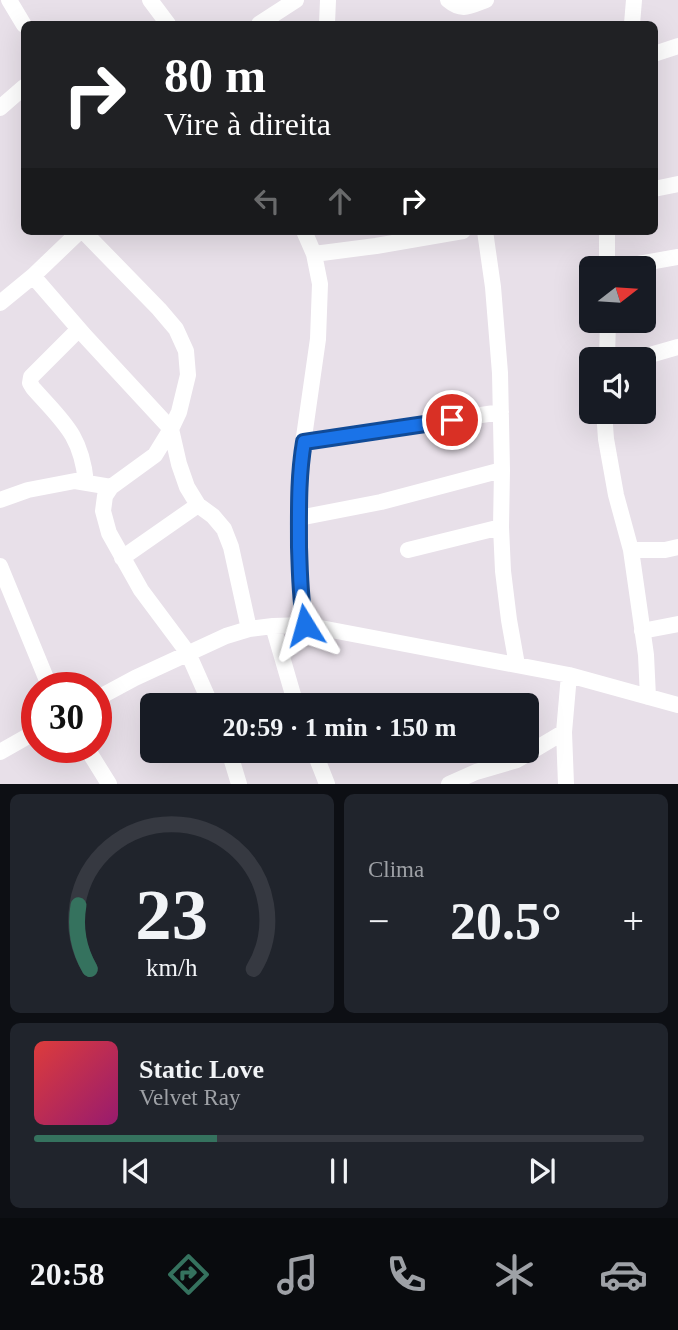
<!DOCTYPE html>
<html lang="pt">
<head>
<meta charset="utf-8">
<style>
	body { margin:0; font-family:"Times New Roman",serif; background:#20242c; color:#f1f3f6; height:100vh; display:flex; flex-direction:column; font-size:26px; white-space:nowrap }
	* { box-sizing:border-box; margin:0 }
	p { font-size:23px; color:#9ea1a6 }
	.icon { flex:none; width:38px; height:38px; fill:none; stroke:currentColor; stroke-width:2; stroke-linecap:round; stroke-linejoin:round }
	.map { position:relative; height:784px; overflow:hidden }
	.details { display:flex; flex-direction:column; gap:10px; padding:10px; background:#0d0f14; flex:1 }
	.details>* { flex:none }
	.guide { position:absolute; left:21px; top:21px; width:637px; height:214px; border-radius:10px; box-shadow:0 7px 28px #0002; background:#202124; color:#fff; overflow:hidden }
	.needle { width:46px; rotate:73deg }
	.fabs { position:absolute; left:579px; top:256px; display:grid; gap:14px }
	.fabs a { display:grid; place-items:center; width:77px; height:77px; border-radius:10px; background:#171b24; box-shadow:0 7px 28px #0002; font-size:35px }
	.speed { position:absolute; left:21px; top:672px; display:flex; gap:14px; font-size:35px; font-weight:700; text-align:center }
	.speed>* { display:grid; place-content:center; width:91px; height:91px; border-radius:50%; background:#171b24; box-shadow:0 7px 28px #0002; line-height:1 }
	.speed .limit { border:10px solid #d22; background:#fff; color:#111 }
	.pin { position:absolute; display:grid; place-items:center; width:60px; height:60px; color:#fff; margin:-30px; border:4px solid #fff; border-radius:50%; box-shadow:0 2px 7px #0007 }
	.me { position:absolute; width:77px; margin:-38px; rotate:352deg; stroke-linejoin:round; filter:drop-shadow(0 0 5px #0008) }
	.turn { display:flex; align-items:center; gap:24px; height:147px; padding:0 28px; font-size:32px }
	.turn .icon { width:91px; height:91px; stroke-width:2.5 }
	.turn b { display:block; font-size:49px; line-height:60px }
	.lanes { display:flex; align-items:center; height:66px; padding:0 28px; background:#0003; justify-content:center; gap:35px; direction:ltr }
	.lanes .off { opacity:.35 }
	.big { font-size:52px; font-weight:800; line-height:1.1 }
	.details .widget { flex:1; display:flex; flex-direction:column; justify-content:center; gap:10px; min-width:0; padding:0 24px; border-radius:10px; background:#20242c }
	.details .dial { align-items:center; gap:0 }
	.dial svg { height:182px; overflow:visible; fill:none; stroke:#363941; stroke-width:7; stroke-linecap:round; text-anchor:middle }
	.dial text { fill:#f1f3f6; stroke:none }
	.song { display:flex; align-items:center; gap:21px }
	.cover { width:84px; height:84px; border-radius:10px; background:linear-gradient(135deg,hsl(0 70% 55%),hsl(320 70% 35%)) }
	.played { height:7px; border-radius:4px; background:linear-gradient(90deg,#35725e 30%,#363941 30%) }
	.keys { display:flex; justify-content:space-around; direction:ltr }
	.heat { display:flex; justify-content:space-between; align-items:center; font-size:38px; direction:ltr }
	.details .tiles { flex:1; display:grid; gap:10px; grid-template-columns:1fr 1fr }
	.widget:last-child { grid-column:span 2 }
	.trip { position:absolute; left:140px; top:693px; width:399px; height:70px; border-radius:10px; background:#171b24; box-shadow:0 7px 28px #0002; font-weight:800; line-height:70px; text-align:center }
	.tabs { display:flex; height:112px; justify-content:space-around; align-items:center; background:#090b0e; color:#9ea1a6 }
	.tabs .icon { width:49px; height:49px }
	.tabs .active { color:#35725e }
	.tabs b { font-size:32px; color:#f1f3f6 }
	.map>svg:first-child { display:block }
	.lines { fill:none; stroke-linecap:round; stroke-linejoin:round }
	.minor { stroke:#fff; stroke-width:16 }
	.route-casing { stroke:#114b97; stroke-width:18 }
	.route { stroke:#1a73e8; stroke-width:12 }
</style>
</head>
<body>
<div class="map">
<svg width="678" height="784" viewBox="0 0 678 784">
	<rect width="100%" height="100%" fill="#e8e0e9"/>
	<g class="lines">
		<path class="minor" d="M9 0 24 25
			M150 0 168 24
			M448 0C462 12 470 6 486 0
			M259 24 296 0
			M327 24 328 0
			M632 24 634 0
			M654 54 678 46
			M0 108 24 87
			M654 189 678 184
			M83 231 159 309 176 329 186 351 188 375 179 412 171 429 155 455 111 487 105 496 103 511 109 533 141 590 188 653 211 705
			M304 231 314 254 320 284 318 339 300 465 299 533 301 601 305 625
			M485 231 493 287 500 373 502 470 501 527 503 571 509 620 517 665
			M314 254 376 246 463 231
			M607 268V231
			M615 268 678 257
			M33 276 85 336 171 429 179 464 187 487 198 505 213 516 224 529 231 547 249 629
			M0 303 33 276 80 231
			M79 329 31 377 30 383 33 388C63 422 81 434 86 482
			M607 359 608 320
			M636 359 678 347
			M604 411 606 439 616 495 631 550 646 655 648 697
			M304 442 501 412
			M0 500 28 490 75 481 111 487
			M299 518 381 502 502 470
			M408 550 501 527
			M631 550H665L678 547
			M122 558 198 505
			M0 566 46 678 51 688
			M273 626 296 705
			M642 631 678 624
			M96 699 135 678 226 636 249 629 273 626 305 625 569 675 678 705
			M86 747 109 784
			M229 751 239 784
			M314 751 327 784
			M0 752 37 731
			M449 784 476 772 517 760 564 732
			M566 784 564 732 569 675"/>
	</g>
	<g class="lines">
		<defs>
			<path id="route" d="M305 625C300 599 300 574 299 547 299 512 298 477 304 442L452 420"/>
		</defs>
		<use href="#route" class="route-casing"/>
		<use href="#route" class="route"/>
	</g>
</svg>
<div class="fabs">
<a><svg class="needle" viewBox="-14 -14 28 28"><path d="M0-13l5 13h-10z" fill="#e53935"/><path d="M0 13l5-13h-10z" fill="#9ea1a6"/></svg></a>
<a><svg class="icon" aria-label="sound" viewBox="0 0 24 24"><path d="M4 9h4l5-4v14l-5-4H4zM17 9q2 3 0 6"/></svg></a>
</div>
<div class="speed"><div class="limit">30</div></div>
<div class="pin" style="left:452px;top:420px;background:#d93025"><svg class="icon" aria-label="arrive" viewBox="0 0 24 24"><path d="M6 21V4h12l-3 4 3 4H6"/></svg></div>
<svg class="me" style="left:305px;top:625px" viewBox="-20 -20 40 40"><path d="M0-17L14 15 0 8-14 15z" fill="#1a73e8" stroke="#fff" stroke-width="4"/></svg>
<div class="trip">20:59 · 1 min · 150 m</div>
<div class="guide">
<div class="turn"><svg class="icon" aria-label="right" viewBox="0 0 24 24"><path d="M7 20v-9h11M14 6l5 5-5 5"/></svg><div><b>80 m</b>Vire à direita</div></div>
<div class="lanes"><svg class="icon off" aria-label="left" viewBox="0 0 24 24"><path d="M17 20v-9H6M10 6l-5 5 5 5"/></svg><svg class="icon off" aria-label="ahead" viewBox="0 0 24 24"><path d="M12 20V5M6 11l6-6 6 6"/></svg><svg class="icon" aria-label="right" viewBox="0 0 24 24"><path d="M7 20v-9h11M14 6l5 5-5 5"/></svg></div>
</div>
</div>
<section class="details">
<div class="tiles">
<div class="widget dial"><svg viewBox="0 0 100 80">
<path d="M14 69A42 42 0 1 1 86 69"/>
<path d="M14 69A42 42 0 0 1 9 41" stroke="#35725e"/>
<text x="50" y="56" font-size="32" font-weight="700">23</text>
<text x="50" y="72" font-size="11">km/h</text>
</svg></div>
<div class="widget"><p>Clima</p>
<div class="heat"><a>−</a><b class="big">20.5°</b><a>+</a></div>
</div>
<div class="widget">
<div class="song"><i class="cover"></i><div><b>Static Love</b><p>Velvet Ray</p></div></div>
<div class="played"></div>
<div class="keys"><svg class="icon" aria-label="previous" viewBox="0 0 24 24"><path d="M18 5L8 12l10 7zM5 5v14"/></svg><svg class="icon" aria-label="pause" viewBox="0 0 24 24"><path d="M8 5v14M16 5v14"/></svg><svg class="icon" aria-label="next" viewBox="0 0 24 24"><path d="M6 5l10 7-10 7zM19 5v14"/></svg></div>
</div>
</div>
</section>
<nav class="tabs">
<b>20:58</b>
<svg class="icon active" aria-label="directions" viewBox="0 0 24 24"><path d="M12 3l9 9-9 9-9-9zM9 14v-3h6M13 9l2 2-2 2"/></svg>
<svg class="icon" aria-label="music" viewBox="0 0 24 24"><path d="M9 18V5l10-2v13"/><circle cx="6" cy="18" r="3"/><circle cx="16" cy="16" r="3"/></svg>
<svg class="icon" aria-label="phone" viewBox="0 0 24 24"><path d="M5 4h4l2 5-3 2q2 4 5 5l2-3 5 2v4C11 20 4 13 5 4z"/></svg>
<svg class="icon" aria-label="climate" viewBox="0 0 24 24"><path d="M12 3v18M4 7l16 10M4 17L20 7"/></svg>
<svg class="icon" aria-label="car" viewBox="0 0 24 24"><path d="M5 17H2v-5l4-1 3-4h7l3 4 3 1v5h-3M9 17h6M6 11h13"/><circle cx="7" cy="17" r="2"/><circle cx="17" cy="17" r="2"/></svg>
</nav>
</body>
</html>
